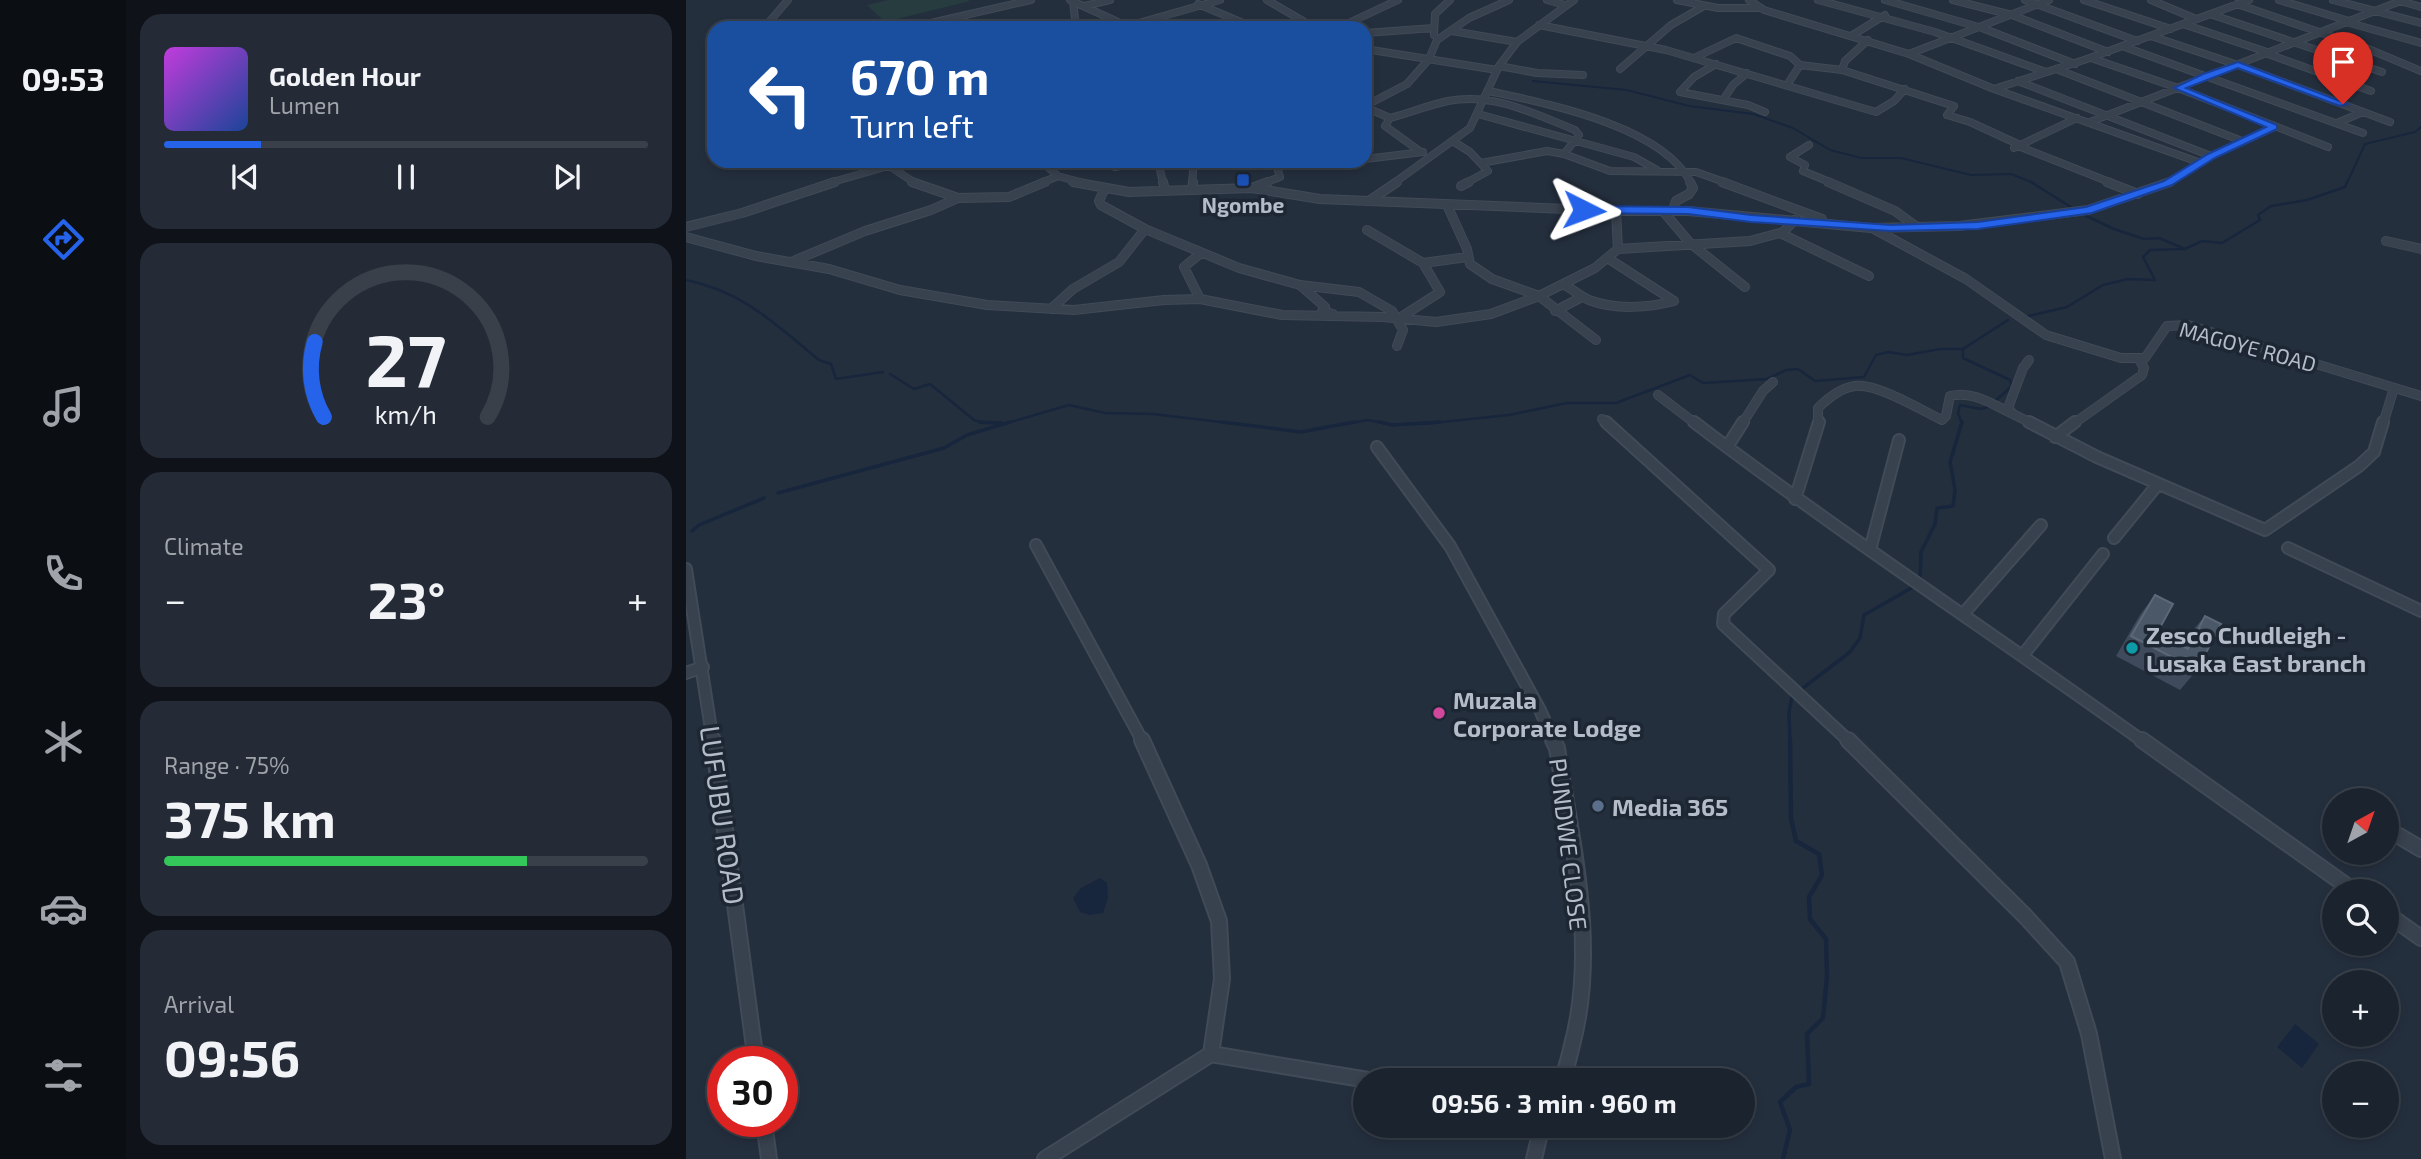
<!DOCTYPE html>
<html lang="en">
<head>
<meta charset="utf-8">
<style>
	body { margin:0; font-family:"Exo 2",sans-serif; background:#242b36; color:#f1f3f6; height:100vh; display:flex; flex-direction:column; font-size:26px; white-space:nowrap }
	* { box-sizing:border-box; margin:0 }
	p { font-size:23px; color:#a0a4aa }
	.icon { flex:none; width:38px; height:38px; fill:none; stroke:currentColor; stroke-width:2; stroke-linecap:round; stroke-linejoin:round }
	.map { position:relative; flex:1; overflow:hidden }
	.details { display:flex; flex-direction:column; gap:14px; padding:14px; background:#0f1319; width:560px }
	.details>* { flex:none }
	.hud { position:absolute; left:21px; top:21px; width:665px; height:147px; border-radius:21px; box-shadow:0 4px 10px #0003,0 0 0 2px #39404a; background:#1a4fa0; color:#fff; overflow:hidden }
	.needle { width:46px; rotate:40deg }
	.buttons { position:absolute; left:1636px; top:788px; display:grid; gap:14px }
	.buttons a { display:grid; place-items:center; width:77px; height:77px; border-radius:50%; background:#1b232e; box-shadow:0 4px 10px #0003,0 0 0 2px #39404a; font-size:35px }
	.speed { position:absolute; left:21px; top:1046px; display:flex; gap:14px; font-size:35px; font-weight:700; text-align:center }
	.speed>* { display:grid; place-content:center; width:91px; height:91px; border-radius:50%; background:#1b232e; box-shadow:0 4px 10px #0003,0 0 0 2px #39404a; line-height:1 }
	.speed .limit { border:10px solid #d22; background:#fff; color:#111 }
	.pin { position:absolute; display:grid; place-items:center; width:60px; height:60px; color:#fff; margin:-72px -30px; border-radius:50% 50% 50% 0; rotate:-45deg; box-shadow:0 0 7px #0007 }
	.pin .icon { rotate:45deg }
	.me { position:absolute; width:77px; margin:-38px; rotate:93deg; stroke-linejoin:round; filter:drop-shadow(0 0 5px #0008) }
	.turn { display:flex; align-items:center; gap:24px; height:147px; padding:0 28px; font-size:32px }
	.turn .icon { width:91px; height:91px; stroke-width:2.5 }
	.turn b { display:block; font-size:49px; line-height:60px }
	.big { font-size:52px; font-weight:700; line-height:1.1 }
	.details .widget { flex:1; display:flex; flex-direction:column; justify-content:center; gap:10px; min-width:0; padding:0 24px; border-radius:21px; background:#242b36 }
	.details .dial { align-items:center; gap:0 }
	.dial svg { height:182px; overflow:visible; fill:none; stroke:#39404a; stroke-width:7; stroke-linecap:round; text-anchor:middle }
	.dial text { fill:#f1f3f6; stroke:none }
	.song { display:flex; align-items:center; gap:21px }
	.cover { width:84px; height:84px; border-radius:10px; background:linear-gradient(135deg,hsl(290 70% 55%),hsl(220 70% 35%)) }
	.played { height:7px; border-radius:4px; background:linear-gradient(90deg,#2563eb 20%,#39404a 20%) }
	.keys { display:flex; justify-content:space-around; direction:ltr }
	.heat { display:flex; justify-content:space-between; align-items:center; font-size:38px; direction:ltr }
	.charge { height:10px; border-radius:5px; background:linear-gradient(90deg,#34c759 75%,#39404a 0) }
	.trip { position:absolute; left:667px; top:1068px; width:402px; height:70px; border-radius:35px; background:#1b232e; box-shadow:0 4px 10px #0003,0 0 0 2px #39404a; font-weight:700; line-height:70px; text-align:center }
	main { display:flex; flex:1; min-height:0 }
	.menu { display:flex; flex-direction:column; width:126px; justify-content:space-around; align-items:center; background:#0b0e12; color:#a0a4aa }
	.menu .icon { width:49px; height:49px }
	.menu .on { color:#2563eb }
	.menu b { font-size:32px; color:#f1f3f6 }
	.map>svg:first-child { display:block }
	.green { fill:#263c3f }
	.water { fill:#17263c }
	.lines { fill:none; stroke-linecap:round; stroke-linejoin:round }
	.stream-far3 { stroke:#17263c; stroke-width:2 }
	.stream-far2 { stroke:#17263c; stroke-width:2.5 }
	.stream-far1 { stroke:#17263c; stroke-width:3.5 }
	.stream { stroke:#17263c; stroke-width:4.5 }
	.minor-far3-casing { stroke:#414a57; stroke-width:8 }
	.minor-far2-casing { stroke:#414a57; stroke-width:10 }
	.minor-far1-casing { stroke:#414a57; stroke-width:14 }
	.minor-casing { stroke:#414a57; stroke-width:18 }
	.minor-far3 { stroke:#38414e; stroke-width:6 }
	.minor-far2 { stroke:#38414e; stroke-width:8 }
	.minor-far1 { stroke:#38414e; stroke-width:10 }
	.minor { stroke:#38414e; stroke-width:14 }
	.wall { fill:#3f4b5c }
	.building { fill:#4b5868; stroke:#5c6777; stroke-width:2 }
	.route { fill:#2563eb; stroke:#184099; stroke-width:2 }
	.transit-dot { fill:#1a4fb4; stroke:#1d2633; stroke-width:2.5 }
	.culture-dot { fill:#0f9aa8; stroke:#1d2633; stroke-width:2.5 }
	.hotel-dot { fill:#d1479c; stroke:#1d2633; stroke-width:2.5 }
	.service-dot { fill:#5c6f8a; stroke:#1d2633; stroke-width:2.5 }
	.labels { text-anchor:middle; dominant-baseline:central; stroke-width:7; stroke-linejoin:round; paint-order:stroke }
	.far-poi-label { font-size:21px; font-weight:bold; fill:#b4bcc9; stroke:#1d2633 }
	.far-street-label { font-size:21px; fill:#b4bcc9; stroke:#1d2633 }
	.poi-label { font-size:24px; font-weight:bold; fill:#b4bcc9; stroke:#1d2633; text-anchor:start }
	.street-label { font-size:24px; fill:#b4bcc9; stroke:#1d2633 }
	.near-street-label { font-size:28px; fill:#b4bcc9; stroke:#1d2633 }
</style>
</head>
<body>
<main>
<nav class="menu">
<b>09:53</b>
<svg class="icon on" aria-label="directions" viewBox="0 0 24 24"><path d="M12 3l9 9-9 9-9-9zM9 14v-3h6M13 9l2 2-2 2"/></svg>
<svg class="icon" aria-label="music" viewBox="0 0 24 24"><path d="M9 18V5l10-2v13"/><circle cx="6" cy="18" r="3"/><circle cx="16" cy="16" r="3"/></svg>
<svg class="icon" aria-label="phone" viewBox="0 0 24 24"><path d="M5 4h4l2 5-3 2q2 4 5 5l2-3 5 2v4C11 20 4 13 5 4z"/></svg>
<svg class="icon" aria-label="climate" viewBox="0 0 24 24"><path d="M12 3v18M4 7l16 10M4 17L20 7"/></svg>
<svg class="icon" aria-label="car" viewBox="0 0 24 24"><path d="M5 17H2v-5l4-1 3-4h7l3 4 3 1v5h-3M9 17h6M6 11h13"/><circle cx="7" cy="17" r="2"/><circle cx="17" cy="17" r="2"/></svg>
<svg class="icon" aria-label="filters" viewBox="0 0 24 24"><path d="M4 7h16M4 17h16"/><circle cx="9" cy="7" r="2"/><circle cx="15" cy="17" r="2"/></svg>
</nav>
<section class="details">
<div class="widget">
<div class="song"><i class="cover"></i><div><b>Golden Hour</b><p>Lumen</p></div></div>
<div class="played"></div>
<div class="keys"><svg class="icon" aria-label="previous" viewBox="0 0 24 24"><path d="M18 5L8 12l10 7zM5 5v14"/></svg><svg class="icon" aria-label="pause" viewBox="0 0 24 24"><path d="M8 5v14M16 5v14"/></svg><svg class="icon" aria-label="next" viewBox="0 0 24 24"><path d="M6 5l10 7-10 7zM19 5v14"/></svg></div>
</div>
<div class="widget dial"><svg viewBox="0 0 100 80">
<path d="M14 69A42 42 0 1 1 86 69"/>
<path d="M14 69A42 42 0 0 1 10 36" stroke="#2563eb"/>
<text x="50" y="56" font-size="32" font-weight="700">27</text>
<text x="50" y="72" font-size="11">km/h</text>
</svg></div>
<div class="widget"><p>Climate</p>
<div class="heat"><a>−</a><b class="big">23°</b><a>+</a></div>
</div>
<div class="widget"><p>Range · 75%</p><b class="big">375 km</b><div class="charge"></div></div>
<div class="widget"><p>Arrival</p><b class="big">09:56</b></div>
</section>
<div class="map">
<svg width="1735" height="1159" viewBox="0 0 1735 1159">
	<rect width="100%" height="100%" fill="#242f3e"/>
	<path class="green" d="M202 0H282L284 1 199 22 181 5Z"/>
	<path class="water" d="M414 878 421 883 422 898 417 913 404 915 394 912 387 898 395 888Z
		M1609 1024 1633 1044 1616 1068 1591 1047Z"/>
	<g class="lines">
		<path class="stream-far3" d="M847 81 941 90 1003 106 1067 114 1107 128 1144 150 1175 158H1215L1285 175 1325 174 1348 183
			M1661 183 1679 144 1729 132 1735 127"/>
		<path class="stream-far2" d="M1345 182 1388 209
			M1394 213 1428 229 1458 239 1473 238 1499 249
			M0 280C58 292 89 324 133 360L145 364 150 379 197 372
			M1338 317 1381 307 1417 285 1442 279 1469 280 1457 257 1464 250 1499 249 1516 241 1536 243 1574 220 1572 215 1585 206 1621 200 1659 187 1661 182
			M1277 349V358L1324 380 1326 386 1307 403
			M204 374 228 389 244 384 288 420 297 423H315
			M318 424 383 405 419 413 467 414 551 424
			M659 424 682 420 702 424
			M737 424 823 415 881 403H930L1004 375 1017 383 1081 379 1100 370 1112 369 1129 381 1178 377 1190 355 1202 352 1221 355 1254 349H1277L1322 320
			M1276 424 1272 413 1274 405 1295 409 1302 407"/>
		<path class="stream-far1" d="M294 422 315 423
			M536 422 615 432 668 422
			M694 422 706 425 754 422
			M92 493 258 448 281 435 324 422
			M6 531 13 525 78 498
			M1234 581 1235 552 1249 524 1251 508 1267 506 1269 490 1264 462 1276 422
			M1117 688 1164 652 1174 638 1178 615 1229 586
			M1104 742 1103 712 1106 697"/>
		<path class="stream" d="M1097 1159 1104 1130 1094 1102 1110 1087 1123 1084 1121 1034 1137 1018 1141 977 1140 939 1124 919 1123 897 1136 875 1133 854 1110 841 1105 818 1104 740"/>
		<defs>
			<path id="minor-far3" d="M384 0 445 28
				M581 0 629 28
				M861 0 879 5
				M991 0 1032 8H1075
				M1063 0 1078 10 1223 54 1308 89 1515 163
				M1132 0 1249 32 1360 72
				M1199 0 1296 28 1389 64
				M1267 0 1326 15 1422 52
				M1339 0 1451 41
				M1398 0 1485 29
				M1465 0 1510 19
				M1593 0 1663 21
				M1647 0 1735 23
				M387 1 390 28
				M1714 1 1735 7
				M512 4 569 28
				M1551 4 1680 48 1735 71
				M398 6 424 0
				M1524 14 1696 72
				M1660 22 1735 43
				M1497 24 1584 53
				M853 25 980 50 1190 112 1208 101 1219 89
				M442 26 534 0
				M78 28 102 0
				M223 28 345 0
				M652 28 712 0
				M766 31 831 42
				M679 33 748 28
				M748 35 749 14 764 0
				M1165 36 1199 15
				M1465 36 1552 65 1704 122
				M1436 46 1677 133
				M679 49 811 70
				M1223 54 1363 0
				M1582 54 1685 91
				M1008 58 1050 38 1104 56 1114 65
				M1405 58 1492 88 1642 147
				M1030 64 1008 77 994 92 1062 105 1079 112
				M813 66 851 73 897 75
				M934 69 985 25 1018 6
				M1370 69 1556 141
				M1156 70 1159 61 1182 40
				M1332 81 1525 156
				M1101 85 1114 65 1156 70 1268 106 1261 115 1284 122 1334 145
				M1308 89 1398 60 1563 0
				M803 91C862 104 976 126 1005 183
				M1037 100 1047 85 1061 73
				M679 106 721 84 743 59 751 40 783 18 823 0
				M679 107 704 118 699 126 735 152
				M792 114 948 157 971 170
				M704 118C724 113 742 105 762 101 807 92 849 114 889 130L893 135 878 154
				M1404 122 1717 0
				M1651 123 1677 112
				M768 142 784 152 802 171 780 183
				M1123 145 1104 157 1119 165 1117 171 1146 183
				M1332 146 1426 183
				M1328 148 1391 118
				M679 159 737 152
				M355 161 372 176 397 183
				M472 161 477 183
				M663 163 669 161
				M795 163 861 151 878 154 924 171 1010 172 1041 183
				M202 165 229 183
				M429 167 458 161
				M143 183 220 161
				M355 183 372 176
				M506 183 508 161
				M578 183 594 177 589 161
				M708 183 784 128 813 66 831 42 888 0
				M1481 183 1525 156 1588 127"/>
			<path id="minor-far2" d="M226 182 272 198 323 197 359 182
				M387 182 443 192 566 188 634 199 930 211H1002L1185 228 1273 226 1402 210 1484 182
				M477 182 479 190
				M1036 182 1136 219
				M1142 182 1209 211 1231 227
				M1421 182 1452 194
				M775 186 783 182
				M566 188 582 182
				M506 189 507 182
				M683 201 711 182
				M761 205 781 249 784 264 806 279 853 296 910 340
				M987 210 990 201 1003 194 1007 188 1004 182
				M977 211 1004 243 1059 287
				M0 227 56 213 149 182
				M459 229 553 268 614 285 673 292 706 311 717 330 711 346
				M1188 229 1280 279 1360 335 1435 358H1459L1481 326 1502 325 1735 396
				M681 230 737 263 781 257
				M1094 233 1183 276
				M0 237 70 256 143 269 214 290 301 305 388 310 478 300 514 299 596 315 697 317 750 322 805 314 853 296 909 268 932 249 930 211
				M1700 241 1735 249
				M932 249 1064 241 1097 232 1109 220
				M105 262 179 231 245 210 272 198
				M614 285 639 307 636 311 647 314
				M879 285C887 290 894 296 903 300 929 310 962 308 988 301L923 259
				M514 299 498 267 515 253
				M365 309 387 289 433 262 459 229 415 205 413 201 419 188
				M869 311 896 297
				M712 319 754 292 737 263
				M1343 360 1337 368 1322 408 1327 414 1347 424
				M972 395 1010 424
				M916 419 922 424
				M1056 424 1077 391 1087 382
				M1132 424V408C1142 398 1154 388 1169 386 1191 383 1235 410 1256 420L1260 416 1264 396C1287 390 1307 405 1327 414
				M1387 424 1456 375 1458 368 1453 359
				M1697 424 1708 388"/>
			<path id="minor-far1" d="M920 422 1083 570 1038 614 1037 624 1164 742
				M1008 422C1155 534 1309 635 1458 742
				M1343 422 1411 457 1579 530 1673 466 1688 452 1697 422
				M1369 437 1389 422
				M691 447 764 546 854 710 868 742
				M1041 447 1057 422
				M1109 499 1133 422
				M1428 538 1472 484
				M350 545 457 742
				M1602 548 1735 611
				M1184 550 1213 440
				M0 569 27 742
				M1278 613 1355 525
				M1337 655 1417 554
				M0 673 17 667"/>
			<path id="minor" d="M27 740 70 1062
				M867 740 871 748C886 844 912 948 886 1045 883 1057 881 1069 875 1080
				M1162 740 1340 917 1381 962 1403 1034 1427 1159
				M1456 740 1668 891
				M1713 836 1735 849
				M1701 914 1735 938
				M525 1054 682 1080
				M78 1122 83 1159
				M359 1159 525 1054 536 979 533 921 513 865 456 740
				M848 1159 856 1125"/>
		</defs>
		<use href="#minor-far3" class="minor-far3-casing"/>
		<use href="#minor-far2" class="minor-far2-casing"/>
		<use href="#minor-far1" class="minor-far1-casing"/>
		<use href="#minor" class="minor-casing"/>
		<use href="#minor-far3" class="minor-far3"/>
		<use href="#minor-far2" class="minor-far2"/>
		<use href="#minor-far1" class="minor-far1"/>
		<use href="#minor" class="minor"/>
	</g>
	<path class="wall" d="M1469 595 1471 633 1497 646 1502 636 1519 616 1511 670 1494 690 1430 656 1454 615Z"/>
	<path class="building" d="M1469 595 1487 604 1471 633 1502 649 1519 616 1535 624 1511 670 1445 636Z"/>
	<path class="route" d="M1552 62 1662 104 1654 106 1552 68 1500 88 1591 125V129L1529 158 1486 185 1406 213 1292 229 1205 231 1065 222 1002 214 898 213 893 210 898 206 1002 207 1065 215 1205 225 1292 222 1400 207 1478 181 1522 154 1580 127 1488 88 1517 74Z"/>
	<rect class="transit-dot" x="550" y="173" width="14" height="14" rx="3.5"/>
	<circle class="culture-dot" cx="1446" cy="648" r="7"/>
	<circle class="hotel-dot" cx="753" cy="713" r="7"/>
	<circle class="service-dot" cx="912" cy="806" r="7"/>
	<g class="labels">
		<g class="far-poi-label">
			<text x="557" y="204">Ngombe</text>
		</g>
		<g class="far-street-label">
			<text transform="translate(1562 346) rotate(15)">MAGOYE ROAD</text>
		</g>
		<g class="poi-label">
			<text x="1460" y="634">Zesco Chudleigh -<tspan x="1460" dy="28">Lusaka East branch</tspan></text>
			<text x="767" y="699">Muzala<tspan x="767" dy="28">Corporate Lodge</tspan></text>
			<text x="926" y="806">Media 365</text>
		</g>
		<g class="street-label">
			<text transform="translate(883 844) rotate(83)">PUNDWE CLOSE</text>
		</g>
		<g class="near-street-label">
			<text transform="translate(37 815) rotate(82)">LUFUBU ROAD</text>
		</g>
	</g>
</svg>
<div class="buttons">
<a><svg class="needle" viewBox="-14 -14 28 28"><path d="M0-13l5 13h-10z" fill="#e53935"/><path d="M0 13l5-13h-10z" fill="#a0a4aa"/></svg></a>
<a><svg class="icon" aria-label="search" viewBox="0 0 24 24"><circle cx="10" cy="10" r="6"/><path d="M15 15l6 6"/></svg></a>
<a>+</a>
<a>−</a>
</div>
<div class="speed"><div class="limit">30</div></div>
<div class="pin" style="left:1657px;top:104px;background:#d93025"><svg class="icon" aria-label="arrive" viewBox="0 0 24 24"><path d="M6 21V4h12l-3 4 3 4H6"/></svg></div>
<svg class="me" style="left:898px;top:210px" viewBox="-20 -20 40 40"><path d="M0-17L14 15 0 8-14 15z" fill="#2563eb" stroke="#fff" stroke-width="4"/></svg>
<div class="trip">09:56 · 3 min · 960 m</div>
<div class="hud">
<div class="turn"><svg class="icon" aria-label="left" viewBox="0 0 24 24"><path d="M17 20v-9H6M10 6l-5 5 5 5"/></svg><div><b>670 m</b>Turn left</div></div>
</div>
</div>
</main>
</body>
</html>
